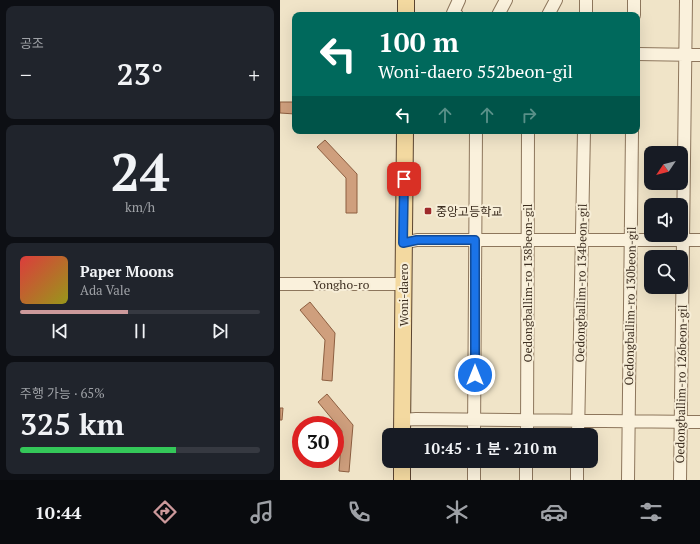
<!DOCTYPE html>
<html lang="ko">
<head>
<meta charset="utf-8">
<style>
	body { margin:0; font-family:"PT Serif","Noto Sans KR",serif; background:#20242c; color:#f1f3f6; height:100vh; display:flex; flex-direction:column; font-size:15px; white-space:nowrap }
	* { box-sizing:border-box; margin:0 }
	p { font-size:13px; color:#9ea1a6 }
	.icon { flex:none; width:22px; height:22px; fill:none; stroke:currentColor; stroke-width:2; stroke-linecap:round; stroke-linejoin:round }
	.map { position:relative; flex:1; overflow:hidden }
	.sheet { display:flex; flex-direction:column; gap:6px; padding:6px; background:#0d0f14; width:280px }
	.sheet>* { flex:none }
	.top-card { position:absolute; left:12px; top:12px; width:348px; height:122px; border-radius:8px; box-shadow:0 4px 16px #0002; background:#00695c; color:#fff; overflow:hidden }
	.needle { width:26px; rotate:235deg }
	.fabs { position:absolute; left:364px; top:146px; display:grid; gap:8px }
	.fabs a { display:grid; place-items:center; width:44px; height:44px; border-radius:8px; background:#171b24; box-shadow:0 4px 16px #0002; font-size:20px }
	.speed { position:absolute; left:12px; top:416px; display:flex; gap:8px; font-size:20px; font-weight:700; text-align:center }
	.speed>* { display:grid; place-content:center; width:52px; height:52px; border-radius:50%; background:#171b24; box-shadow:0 4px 16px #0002; line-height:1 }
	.speed .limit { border:6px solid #d22; background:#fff; color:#111 }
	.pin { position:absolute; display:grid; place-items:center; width:34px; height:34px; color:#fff; margin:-17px; border-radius:8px; box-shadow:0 2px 6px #0006 }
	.me { position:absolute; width:44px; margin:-22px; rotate:0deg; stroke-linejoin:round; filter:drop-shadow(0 0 3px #0008) }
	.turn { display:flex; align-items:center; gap:14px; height:84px; padding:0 20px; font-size:18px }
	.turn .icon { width:52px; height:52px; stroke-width:2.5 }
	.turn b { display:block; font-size:28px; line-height:34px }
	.lanes { display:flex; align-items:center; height:38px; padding:0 20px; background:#0003; justify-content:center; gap:20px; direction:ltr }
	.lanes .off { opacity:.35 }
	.big { font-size:30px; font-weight:600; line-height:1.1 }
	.sheet .tile { flex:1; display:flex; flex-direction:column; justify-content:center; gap:6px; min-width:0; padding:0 14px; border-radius:8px; background:#20242c }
	.sheet .dial { align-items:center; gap:0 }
	.dial b { font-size:52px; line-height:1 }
	.song { display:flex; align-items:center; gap:12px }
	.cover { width:48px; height:48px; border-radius:6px; background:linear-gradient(135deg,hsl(0 70% 55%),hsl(60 70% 35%)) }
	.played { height:4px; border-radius:2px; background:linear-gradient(90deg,#cc999b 45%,#363941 45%) }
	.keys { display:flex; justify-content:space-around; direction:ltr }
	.heat { display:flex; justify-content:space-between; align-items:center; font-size:22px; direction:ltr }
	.charge { height:6px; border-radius:3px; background:linear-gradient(90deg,#34c759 65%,#363941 0) }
	.trip { position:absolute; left:102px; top:428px; width:216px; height:40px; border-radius:8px; background:#171b24; box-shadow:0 4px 16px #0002; font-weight:600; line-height:40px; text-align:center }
	.menu { display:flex; height:64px; justify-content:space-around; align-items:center; background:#090b0e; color:#9ea1a6 }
	.menu .icon { width:28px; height:28px }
	.menu .selected { color:#cc999b }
	.menu b { font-size:18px; color:#f1f3f6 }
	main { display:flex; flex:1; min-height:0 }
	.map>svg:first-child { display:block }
	.building { fill:#cf9f7d; stroke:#8d5f41 }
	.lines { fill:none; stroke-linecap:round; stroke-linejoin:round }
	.minor-casing { stroke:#8d765c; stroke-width:14 }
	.major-casing { stroke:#5b4430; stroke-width:18 }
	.minor { stroke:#faf1dc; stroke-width:12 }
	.major { stroke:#f3d9a0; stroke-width:16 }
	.route-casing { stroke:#114b97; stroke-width:10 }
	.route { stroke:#1a73e8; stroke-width:7 }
	.poi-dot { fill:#9e2a2b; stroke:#f7eed8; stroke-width:1.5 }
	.labels { text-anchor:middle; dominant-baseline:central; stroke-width:4; stroke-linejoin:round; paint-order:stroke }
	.poi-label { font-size:12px; fill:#3d2e20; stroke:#f7eed8; text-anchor:start }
	.street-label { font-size:12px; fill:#3d2e20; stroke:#f7eed8 }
</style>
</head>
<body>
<main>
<section class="sheet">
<div class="tile"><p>공조</p>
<div class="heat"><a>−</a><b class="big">23°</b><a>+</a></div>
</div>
<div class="tile dial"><b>24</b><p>km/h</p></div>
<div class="tile">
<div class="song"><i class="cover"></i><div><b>Paper Moons</b><p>Ada Vale</p></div></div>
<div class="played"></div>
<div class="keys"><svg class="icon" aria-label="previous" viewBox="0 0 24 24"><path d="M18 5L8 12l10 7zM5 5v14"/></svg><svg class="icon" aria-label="pause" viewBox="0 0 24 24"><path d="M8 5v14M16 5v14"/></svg><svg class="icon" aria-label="next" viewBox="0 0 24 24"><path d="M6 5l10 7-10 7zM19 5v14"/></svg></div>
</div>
<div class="tile"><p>주행 가능 · 65%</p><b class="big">325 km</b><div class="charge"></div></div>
</section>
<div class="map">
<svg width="420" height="480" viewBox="0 0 420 480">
	<rect width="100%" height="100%" fill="#f0e4c8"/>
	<path class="building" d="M0 102H15V114L0 113Z
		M45 140 77 174V213H66V178L37 147Z
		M30 302 55 333 52 381 42 380 45 340 20 310Z
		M47 394 73 425 69 472 59 471 62 431 38 402Z
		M0 408H3L2 420H0Z"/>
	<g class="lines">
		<defs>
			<path id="minor" d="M177 15 173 13 179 0
				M218 15 226 0
				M268 15 276 0
				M306 15V0
				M354 15V0
				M357 54 420 55
				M123 243 137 240H420
				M0 284H123
				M122 420 136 419 420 422
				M194 435 196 131
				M247 435 248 131
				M298 435 304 131
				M194 480V461
				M246 480V461
				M297 480V461
				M348 480 352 131
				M400 480 406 0"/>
			<path id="major" d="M126 15V0
				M122 435 125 131
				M122 480V461"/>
		</defs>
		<use href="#minor" class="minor-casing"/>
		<use href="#major" class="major-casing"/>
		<use href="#minor" class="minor"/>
		<use href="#major" class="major"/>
	</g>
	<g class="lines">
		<defs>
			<path id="route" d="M124 179 123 243 137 240H195V375"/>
		</defs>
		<use href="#route" class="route-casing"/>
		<use href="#route" class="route"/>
	</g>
	<rect class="poi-dot" x="144" y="207" width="8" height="8" rx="2"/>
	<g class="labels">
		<g class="poi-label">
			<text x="156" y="211">중앙고등학교</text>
		</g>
		<g class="street-label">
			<text transform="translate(247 283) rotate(-90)">Oedongballim-ro 138beon-gil</text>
			<text transform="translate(301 283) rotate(-89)">Oedongballim-ro 134beon-gil</text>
			<text x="61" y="284">Yongho-ro</text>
			<text transform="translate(123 295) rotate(-90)">Woni-daero</text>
			<text transform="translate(350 306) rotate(-89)">Oedongballim-ro 130beon-gil</text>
			<text transform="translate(401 384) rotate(-89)">Oedongballim-ro 126beon-gil</text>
		</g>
	</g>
</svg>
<div class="fabs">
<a><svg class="needle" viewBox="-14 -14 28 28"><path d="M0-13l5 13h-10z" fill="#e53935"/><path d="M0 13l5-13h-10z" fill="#9ea1a6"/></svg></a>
<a><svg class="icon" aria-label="sound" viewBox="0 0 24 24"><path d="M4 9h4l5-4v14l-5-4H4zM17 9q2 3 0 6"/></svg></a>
<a><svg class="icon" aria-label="search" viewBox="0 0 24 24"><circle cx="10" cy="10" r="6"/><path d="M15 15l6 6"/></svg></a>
</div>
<div class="speed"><div class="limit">30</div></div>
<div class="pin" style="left:124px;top:179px;background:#d93025"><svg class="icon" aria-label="arrive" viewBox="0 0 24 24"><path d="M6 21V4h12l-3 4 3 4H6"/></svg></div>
<svg class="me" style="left:195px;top:375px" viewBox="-20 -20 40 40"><circle r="17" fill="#1a73e8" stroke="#fff" stroke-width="3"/><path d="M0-11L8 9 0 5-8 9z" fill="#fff"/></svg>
<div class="trip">10:45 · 1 분 · 210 m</div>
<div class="top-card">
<div class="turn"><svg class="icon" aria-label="left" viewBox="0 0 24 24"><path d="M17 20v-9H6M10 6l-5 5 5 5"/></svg><div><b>100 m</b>Woni-daero 552beon-gil</div></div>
<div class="lanes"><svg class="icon" aria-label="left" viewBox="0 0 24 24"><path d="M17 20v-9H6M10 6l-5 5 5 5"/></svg><svg class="icon off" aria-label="ahead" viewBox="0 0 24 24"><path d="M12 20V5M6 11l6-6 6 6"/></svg><svg class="icon off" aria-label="ahead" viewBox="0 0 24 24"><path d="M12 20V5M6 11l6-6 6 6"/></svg><svg class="icon off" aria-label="right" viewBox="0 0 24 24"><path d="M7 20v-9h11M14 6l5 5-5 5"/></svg></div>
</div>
</div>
</main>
<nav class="menu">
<b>10:44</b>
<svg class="icon selected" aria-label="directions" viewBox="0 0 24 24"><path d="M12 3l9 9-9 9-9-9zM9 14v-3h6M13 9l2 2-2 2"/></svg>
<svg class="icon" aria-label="music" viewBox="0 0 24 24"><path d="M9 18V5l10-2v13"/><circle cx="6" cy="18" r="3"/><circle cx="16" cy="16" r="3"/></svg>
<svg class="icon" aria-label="phone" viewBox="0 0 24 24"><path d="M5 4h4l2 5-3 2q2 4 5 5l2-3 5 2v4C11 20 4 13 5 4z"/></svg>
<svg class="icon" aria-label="climate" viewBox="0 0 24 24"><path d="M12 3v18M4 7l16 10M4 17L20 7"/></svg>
<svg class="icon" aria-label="car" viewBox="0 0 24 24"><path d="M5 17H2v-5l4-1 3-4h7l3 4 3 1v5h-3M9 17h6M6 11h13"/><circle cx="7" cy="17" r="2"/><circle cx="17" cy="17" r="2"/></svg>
<svg class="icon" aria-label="filters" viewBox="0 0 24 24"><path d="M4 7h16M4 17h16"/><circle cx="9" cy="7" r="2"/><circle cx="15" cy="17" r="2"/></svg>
</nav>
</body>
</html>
